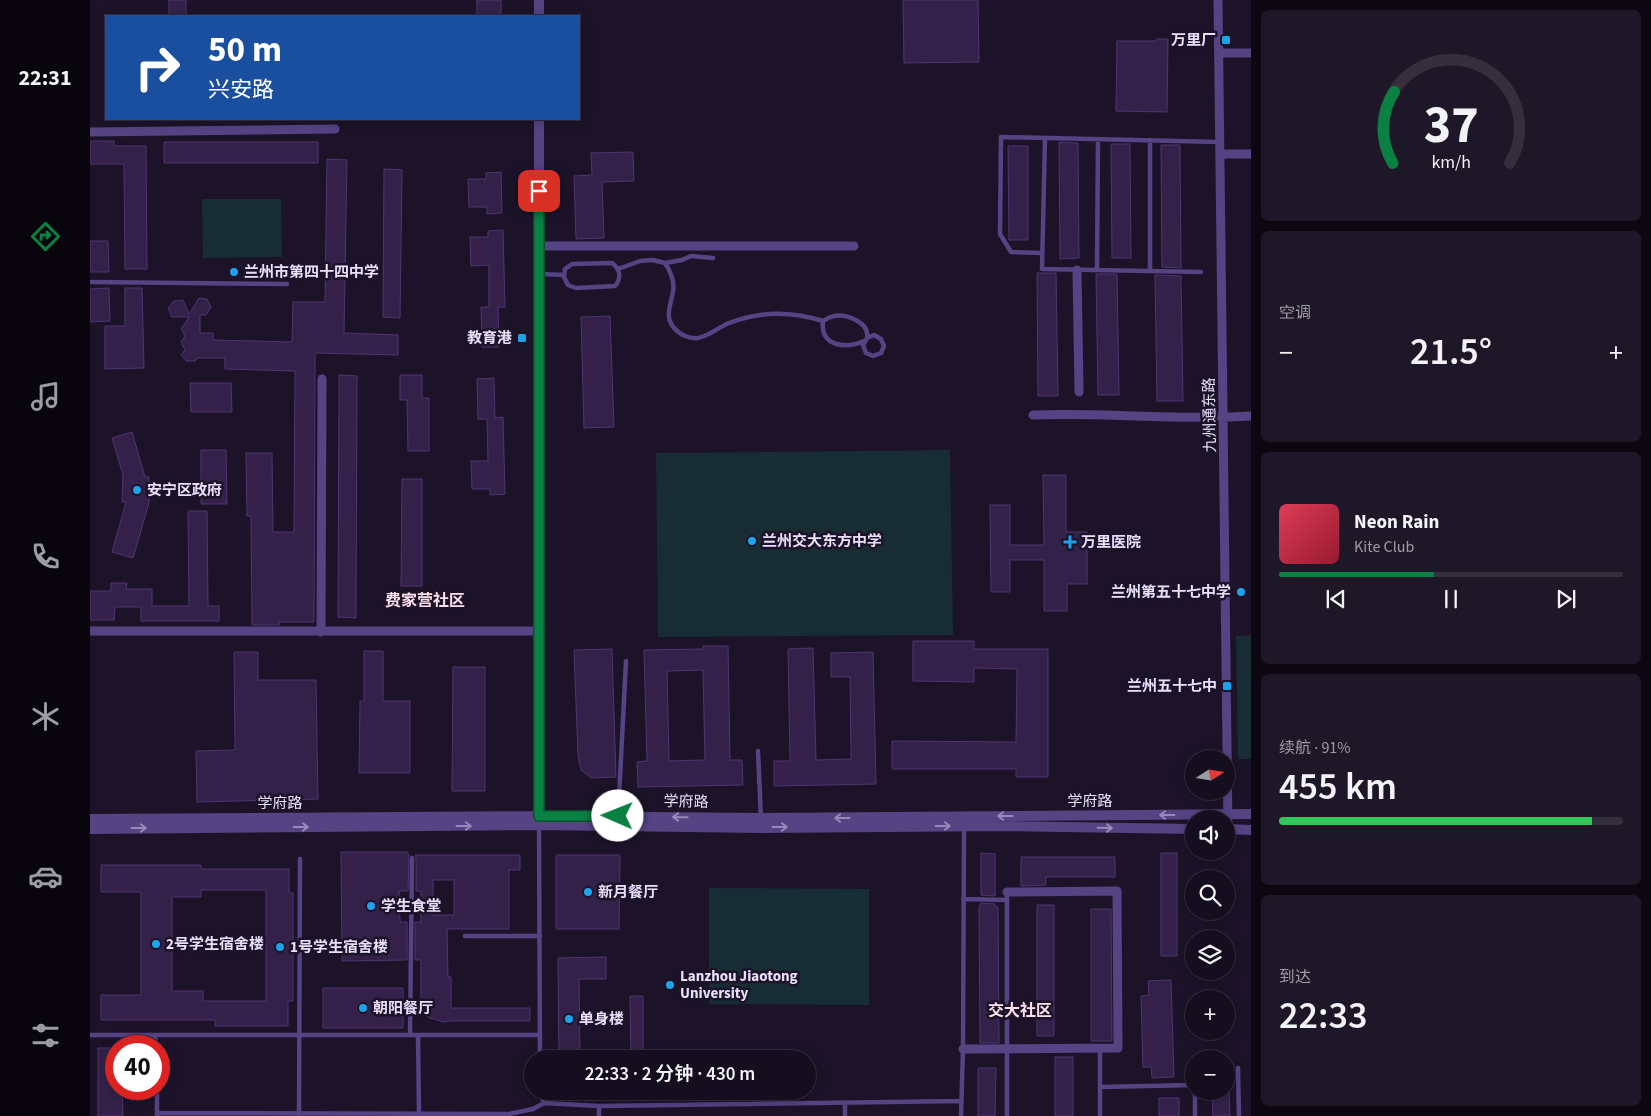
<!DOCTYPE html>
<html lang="zh">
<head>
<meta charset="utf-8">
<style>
	body { margin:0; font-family:"Source Sans 3","Noto Sans SC",sans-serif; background:#1e1728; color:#f1f3f6; height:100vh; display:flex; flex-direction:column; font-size:19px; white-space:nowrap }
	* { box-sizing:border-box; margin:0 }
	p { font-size:16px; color:#9d9ca4 }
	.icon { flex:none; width:28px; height:28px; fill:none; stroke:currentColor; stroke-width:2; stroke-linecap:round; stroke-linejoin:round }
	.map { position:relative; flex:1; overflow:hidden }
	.side { display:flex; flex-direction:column; gap:10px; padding:10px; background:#0c0811; width:400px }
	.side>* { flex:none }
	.guide { position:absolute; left:15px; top:15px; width:475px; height:105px; border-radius:0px; box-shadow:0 2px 12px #0003,0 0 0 1px #342e3d; background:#1a4fa0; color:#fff; overflow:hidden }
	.needle { width:32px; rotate:78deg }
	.fabs { position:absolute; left:1095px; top:750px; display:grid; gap:10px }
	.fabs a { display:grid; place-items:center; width:50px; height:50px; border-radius:50%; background:#150e1f; box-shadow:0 2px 12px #0003,0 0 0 1px #342e3d; font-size:25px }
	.speed { position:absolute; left:15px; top:1035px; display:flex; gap:10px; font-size:25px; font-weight:700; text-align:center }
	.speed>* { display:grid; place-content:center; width:65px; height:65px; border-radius:50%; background:#150e1f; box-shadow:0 2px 12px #0003,0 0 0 1px #342e3d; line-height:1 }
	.speed .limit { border:8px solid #d22; background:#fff; color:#111 }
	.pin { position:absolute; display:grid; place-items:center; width:42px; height:42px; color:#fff; margin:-21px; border-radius:10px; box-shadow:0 2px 8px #0006 }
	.me { position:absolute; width:55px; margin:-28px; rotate:271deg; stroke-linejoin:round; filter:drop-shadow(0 0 4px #0008) }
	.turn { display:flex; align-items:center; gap:18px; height:105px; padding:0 20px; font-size:22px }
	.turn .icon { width:65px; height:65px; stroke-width:2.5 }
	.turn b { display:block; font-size:35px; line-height:42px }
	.big { font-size:38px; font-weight:600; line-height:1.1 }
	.side .card { flex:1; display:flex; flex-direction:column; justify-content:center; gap:8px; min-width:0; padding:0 18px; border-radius:8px; background:#1e1728 }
	.side .dial { align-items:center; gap:0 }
	.dial svg { height:130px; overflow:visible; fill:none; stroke:#342e3d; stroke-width:7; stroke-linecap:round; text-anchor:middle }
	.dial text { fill:#f1f3f6; stroke:none }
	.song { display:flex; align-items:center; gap:15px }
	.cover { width:60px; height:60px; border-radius:8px; background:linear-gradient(135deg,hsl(350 70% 55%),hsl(350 70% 35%)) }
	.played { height:5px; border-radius:2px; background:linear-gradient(90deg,#0b8043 45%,#342e3d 45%) }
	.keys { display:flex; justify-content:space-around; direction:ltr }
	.heat { display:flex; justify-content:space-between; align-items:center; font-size:28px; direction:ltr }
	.charge { height:8px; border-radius:4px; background:linear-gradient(90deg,#34c759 91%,#342e3d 0) }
	.trip { position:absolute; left:434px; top:1050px; width:292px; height:50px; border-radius:25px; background:#150e1f; box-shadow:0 2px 12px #0003,0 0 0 1px #342e3d; font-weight:600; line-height:50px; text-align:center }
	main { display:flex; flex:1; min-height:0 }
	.tab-bar { display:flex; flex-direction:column; width:90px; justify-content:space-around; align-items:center; background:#08060c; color:#9d9ca4 }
	.tab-bar .icon { width:35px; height:35px }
	.tab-bar .current { color:#0b8043 }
	.tab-bar b { font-size:22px; color:#f1f3f6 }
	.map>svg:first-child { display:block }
	.green { fill:#172d33 }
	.building { fill:#332149; stroke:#503572; fill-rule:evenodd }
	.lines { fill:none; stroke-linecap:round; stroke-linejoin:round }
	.service { stroke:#554384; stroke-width:4.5 }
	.minor { stroke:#554384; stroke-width:9 }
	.tertiary { stroke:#554384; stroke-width:10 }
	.oneway { stroke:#9889ba }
	.route-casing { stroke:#07532c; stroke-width:12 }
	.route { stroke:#0b8043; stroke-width:9 }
	.poi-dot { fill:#1ca3eb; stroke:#1c1329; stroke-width:2 }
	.labels { text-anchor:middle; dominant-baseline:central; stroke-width:5; stroke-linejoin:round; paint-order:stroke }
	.poi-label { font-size:15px; font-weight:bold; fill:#e9dffc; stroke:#1c1329; text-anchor:start }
	.street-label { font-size:15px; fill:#e9dffc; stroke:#1c1329 }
	.neighbourhood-label { font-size:16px; font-weight:bold; fill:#fce0eb; stroke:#1c1329 }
</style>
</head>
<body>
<main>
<nav class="tab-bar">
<b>22:31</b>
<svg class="icon current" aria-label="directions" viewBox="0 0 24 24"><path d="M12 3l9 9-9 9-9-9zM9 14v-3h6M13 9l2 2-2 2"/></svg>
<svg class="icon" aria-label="music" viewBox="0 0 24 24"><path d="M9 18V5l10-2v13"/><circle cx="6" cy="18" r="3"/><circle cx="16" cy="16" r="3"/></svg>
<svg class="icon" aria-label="phone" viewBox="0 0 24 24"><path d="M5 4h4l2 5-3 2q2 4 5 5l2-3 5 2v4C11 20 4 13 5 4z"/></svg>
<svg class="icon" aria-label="climate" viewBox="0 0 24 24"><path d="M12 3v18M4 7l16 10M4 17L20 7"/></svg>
<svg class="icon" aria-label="car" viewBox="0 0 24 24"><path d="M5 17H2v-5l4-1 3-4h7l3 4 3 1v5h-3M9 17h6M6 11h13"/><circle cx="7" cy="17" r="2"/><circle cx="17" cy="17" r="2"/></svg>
<svg class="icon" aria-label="filters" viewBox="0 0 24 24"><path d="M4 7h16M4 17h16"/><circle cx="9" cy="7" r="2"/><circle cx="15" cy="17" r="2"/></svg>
</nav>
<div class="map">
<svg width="1161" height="1116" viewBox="0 0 1161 1116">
	<rect width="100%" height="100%" fill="#1c1329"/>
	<path class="green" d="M112 199H191L192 257 113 258Z
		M860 450 863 635 568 637 566 453Z
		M1161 635V759H1148L1146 636Z
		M619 888 779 889V1005L619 1004Z"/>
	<path class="building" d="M79 0H96V16H79Z
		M387 0H411V16H387Z
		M813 0H888L889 62 814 63Z
		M1066 39H1078L1077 112 1026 111 1027 41H1066Z
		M0 141H24V146H56L57 269H35L34 164H0Z
		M74 142H228V163H74Z
		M969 142 988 143 989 258 970 259Z
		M1021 144H1040L1041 258H1022Z
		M1071 145H1090L1091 268 1072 267Z
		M918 146H938V240H919Z
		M543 152 544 181 512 182 514 238 486 239 484 176 502 175 501 153Z
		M237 159 257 160 254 333 308 335V355L225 353 224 622H189V625H162L161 516H157L156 453H182L183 532H204L205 371 135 369V358H108L105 361H96L91 355 95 350 91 342 95 336 91 329 99 317H82L78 308 84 301 93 300 99 314 109 298 117 299 121 307 116 315H110V333H123V340L202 342 203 302H235Z
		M294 169 312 170 310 318 293 317Z
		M411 172 412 213 397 214V207H379L378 179H396V173Z
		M413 230 415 307H408L409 347H392L391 307H399V265L381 266 380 237H398V231Z
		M0 241H18L19 272H0Z
		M947 273H966L968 396H948Z
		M1006 274H1027L1029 395H1008Z
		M1065 275 1091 276 1093 401H1067Z
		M19 288 20 321 0 322V289Z
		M35 288H52L54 368 15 369V326H35Z
		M520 316 524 427 494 428 491 317Z
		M249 375 267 376 266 618 248 617Z
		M310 375H332V398H339V451H318L317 400H310Z
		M404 378 405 418 413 417 415 494 400 495V489H382L381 461H398L397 419H388L387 379Z
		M100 383H141L142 412H101Z
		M42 432 55 477H59V503L43 558 22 552 36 502H32L33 475 22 438Z
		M111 450H136L137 504H111Z
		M953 475H976V532H997V584H977V611H954V560H920V592H901L900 505H920V545H954Z
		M312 479H332V586H311Z
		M98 511H117L118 606H129V621H51V607H25L24 620H0V591H21V583H37L36 589H62V606H99Z
		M823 641H884V649H958V777H926V769H802V741L926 742 927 669 884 668V682L823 681Z
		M613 646H638L640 760H652L653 785 548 787 547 762 557 761 554 650 613 649ZM613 670 615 760 579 761 577 671Z
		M723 648 726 760 761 759 760 677H741V653L783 652 786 784 684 786V761H700L698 649Z
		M522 649 526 777 501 778 491 770 488 756 484 650Z
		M274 651H293V701H320V773H269L270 701H274Z
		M144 652H168V680H226L228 799 107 802 106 751 145 750Z
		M363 667H395V791H362Z
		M251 852H318V855H319L318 891H309L310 922H317V960L252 961Z
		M891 853 905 854V896L891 895Z
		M1071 853H1087V956H1071Z
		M325 855H430V870H419V929H357L358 977H361V1008H440V1021H360L354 1022 340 1018 334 1013 331 1007V960H325V922H331V891H326V858ZM343 880H364V915H343Z
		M466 855H530L529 929H466Z
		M931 857H1025V877H956V885L931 886Z
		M11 865H111V869H199V893H203V1001H198V1026H125V1020H11V995H51V892H11ZM111 890H176V1001H113V991H82V897H111Z
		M891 903 905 904V907H908L909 1043H890L889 907Z
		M947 905H964V1036H947Z
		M1001 909H1021L1022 1041H1001Z
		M516 957V979H489L490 1059H469L468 958Z
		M1081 980 1084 1077 1062 1078 1061 1067H1053L1051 996 1059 995 1058 981Z
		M233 988H313V1028H233Z
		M540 996H553V1059H541Z
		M8 1048H26V1089H32L33 1116H8Z
		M965 1057H983V1116H965Z
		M888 1068H906L905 1116H888Z
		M1122 1091H1139L1140 1116H1123Z
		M1069 1098H1089V1116H1069Z"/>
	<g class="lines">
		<path class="service" d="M955 138 952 269 1111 272
			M952 253 921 252 910 234 911 137 1130 142
			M522 263C530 269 532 278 525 286L486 288 478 285 474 277 475 269 482 264Z
			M575 263C581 272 585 281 583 292 581 305 574 316 584 328 590 335 600 339 608 338 619 336 629 327 639 323 672 311 700 311 733 321 736 319 739 317 744 316 756 314 780 322 777 338 776 341 774 343 773 345L776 353 783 356 791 353 794 346 791 339 784 335 777 338
			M528 269 550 261 563 260 575 263 592 260 601 256 623 258
			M1007 270 1008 139
			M1060 271V140
			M450 274 474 275
			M0 282 197 284
			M733 321C730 347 756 349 774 341
			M668 751 671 819
			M528 817 536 661
			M449 825 450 1059
			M873 899 917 900
			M375 936H450
			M0 1035H450
			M65 1035 66 1046
			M320 1035 322 858
			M328 1035 329 1114
			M1010 1048V1116
			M1148 1068 1149 1116
			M1010 1087 1104 1085
			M67 1089V1115
			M449 1091 454 1103 509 1106 871 1101
			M1105 1091V1116
			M755 1104V1116
			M509 1106V1116
			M67 1113 419 1114 443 1109 454 1103
			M209 1115 210 859
			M871 1116 873 1049 874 828
			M917 1116V892"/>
		<path class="minor" d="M1128 0 1138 830
			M1130 53H1161
			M0 132 245 129
			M1131 154H1161
			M449 246H764
			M987 270 989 392
			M943 415C1015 412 1089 421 1161 416
			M0 631H449
			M231 632 232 379
			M873 1049 1028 1048 1027 891 917 892"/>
		<path class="tertiary" d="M449 16V0
			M0 819 449 816 671 818 1161 814
			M449 822V119
			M0 829 449 825 671 828 917 826 1104 829
			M1136 829 1161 830"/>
	</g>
	<defs><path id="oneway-shaft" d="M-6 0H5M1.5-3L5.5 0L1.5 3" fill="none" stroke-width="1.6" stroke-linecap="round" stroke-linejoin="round" transform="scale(1.25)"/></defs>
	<g class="oneway">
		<use href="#oneway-shaft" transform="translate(1077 815) rotate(180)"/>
		<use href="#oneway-shaft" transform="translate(915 816) rotate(180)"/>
		<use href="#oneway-shaft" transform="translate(590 817) rotate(-179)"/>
		<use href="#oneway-shaft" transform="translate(752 818) rotate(180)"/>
		<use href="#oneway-shaft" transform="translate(374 826)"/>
		<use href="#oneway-shaft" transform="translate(853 826)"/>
		<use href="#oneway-shaft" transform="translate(211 827)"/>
		<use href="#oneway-shaft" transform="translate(690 827)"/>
		<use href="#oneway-shaft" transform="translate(49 828)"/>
		<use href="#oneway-shaft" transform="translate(1015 828) rotate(1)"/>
	</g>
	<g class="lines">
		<defs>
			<path id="route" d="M449 191V816H528"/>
		</defs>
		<use href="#route" class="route-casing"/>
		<use href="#route" class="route"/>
	</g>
	<g class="poi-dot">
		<rect x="1131" y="35" width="10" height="10" rx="2.5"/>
		<circle cx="144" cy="272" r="5"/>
		<rect x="427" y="333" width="10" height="10" rx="2.5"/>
		<circle cx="47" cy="490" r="5"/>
		<circle cx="662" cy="541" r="5"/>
		<path d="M977.5 534.5h5v5h5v5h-5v5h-5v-5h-5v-5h5z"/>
		<circle cx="1151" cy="592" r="5"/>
		<rect x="1132" y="681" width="10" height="10" rx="2.5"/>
		<circle cx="498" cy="892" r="5"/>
		<circle cx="281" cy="906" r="5"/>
		<circle cx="66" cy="944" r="5"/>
		<circle cx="190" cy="947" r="5"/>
		<circle cx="580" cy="985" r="5"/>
		<circle cx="273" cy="1008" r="5"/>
		<circle cx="479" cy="1019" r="5"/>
	</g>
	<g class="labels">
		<g class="poi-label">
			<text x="1126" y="40" text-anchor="end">万里厂</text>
			<text x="154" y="272">兰州市第四十四中学</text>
			<text x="422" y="338" text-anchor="end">教育港</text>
			<text x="57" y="490">安宁区政府</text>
			<text x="672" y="541">兰州交大东方中学</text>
			<text x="991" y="542">万里医院</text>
			<text x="1141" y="592" text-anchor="end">兰州第五十七中学</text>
			<text x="1127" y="686" text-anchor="end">兰州五十七中</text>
			<text x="508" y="892">新月餐厅</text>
			<text x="291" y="906">学生食堂</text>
			<text x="76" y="944">2号学生宿舍楼</text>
			<text x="200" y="947">1号学生宿舍楼</text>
			<text x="590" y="976">Lanzhou Jiaotong<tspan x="590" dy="17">University</tspan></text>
			<text x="283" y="1008">朝阳餐厅</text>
			<text x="489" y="1019">单身楼</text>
		</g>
		<g class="street-label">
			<text transform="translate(1120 415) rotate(-91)">九州通东路</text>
			<text x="1000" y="801">学府路</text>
			<text transform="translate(596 802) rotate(1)">学府路</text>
			<text x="190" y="803">学府路</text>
		</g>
		<g class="neighbourhood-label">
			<text x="335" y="601">费家营社区</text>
			<text x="930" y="1011">交大社区</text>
		</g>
	</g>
</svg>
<div class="fabs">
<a><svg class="needle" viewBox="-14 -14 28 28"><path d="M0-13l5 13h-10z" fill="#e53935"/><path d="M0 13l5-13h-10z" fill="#9d9ca4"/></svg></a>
<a><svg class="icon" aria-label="sound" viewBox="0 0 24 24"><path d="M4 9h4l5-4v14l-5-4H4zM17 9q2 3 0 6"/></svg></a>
<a><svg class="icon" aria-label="search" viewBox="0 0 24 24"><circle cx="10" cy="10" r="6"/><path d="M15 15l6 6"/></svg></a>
<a><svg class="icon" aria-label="layers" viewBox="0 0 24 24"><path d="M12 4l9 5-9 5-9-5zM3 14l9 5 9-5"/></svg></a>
<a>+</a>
<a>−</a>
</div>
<div class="speed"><div class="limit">40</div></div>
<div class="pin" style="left:449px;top:191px;background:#d93025"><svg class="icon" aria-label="arrive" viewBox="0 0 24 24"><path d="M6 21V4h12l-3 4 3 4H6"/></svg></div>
<svg class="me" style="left:528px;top:816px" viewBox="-20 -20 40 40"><circle r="19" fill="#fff"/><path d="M0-13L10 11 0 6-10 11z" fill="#0b8043"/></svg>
<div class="trip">22:33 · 2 分钟 · 430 m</div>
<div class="guide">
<div class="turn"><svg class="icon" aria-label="right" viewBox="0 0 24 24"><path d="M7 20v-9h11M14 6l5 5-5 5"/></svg><div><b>50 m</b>兴安路</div></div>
</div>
</div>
<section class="side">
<div class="card dial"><svg viewBox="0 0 100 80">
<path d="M14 69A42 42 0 1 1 86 69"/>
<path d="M14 69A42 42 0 0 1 15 25" stroke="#0b8043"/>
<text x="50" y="56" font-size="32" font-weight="700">37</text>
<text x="50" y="72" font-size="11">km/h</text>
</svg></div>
<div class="card"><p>空调</p>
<div class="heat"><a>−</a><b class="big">21.5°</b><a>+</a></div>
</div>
<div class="card">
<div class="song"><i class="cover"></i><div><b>Neon Rain</b><p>Kite Club</p></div></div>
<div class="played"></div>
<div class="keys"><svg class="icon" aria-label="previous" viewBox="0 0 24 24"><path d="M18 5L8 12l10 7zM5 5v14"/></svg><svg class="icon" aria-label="pause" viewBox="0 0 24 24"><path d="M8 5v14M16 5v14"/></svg><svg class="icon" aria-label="next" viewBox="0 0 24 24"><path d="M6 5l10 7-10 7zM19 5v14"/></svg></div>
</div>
<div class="card"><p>续航 · 91%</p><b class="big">455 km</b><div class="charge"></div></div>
<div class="card"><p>到达</p><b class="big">22:33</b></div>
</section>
</main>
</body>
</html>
